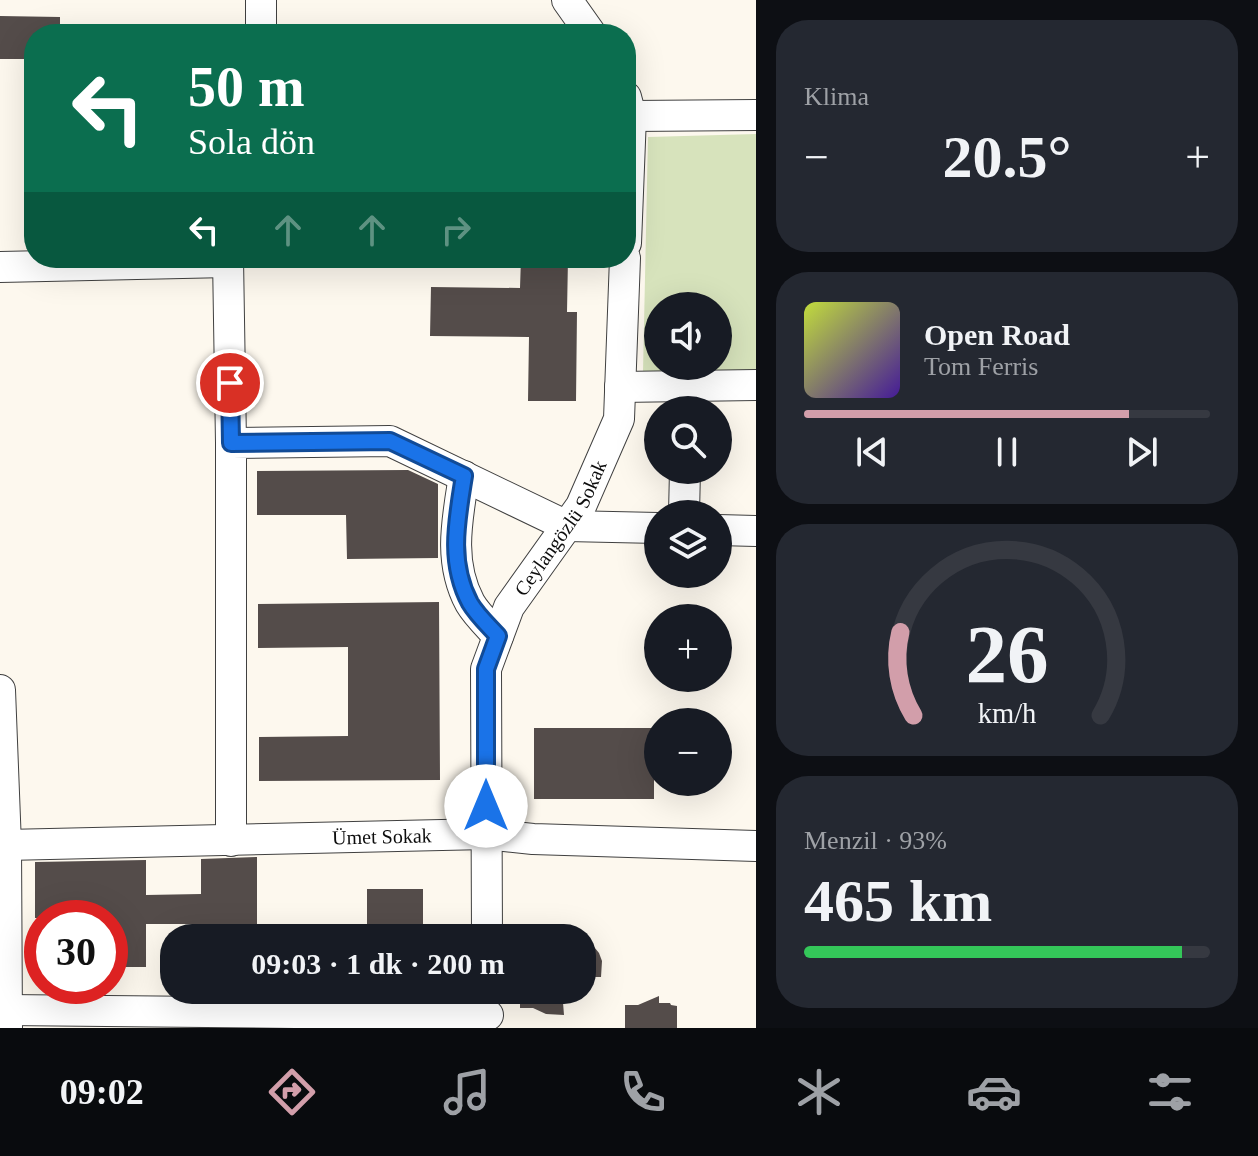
<!DOCTYPE html>
<html lang="tr">
<head>
<meta charset="utf-8">
<style>
	body { margin:0; font-family:"Times New Roman",serif; background:#242831; color:#f1f3f6; height:100vh; display:flex; flex-direction:column; font-size:30px; white-space:nowrap }
	* { box-sizing:border-box; margin:0 }
	p { font-size:26px; color:#9ea1a6 }
	.icon { flex:none; width:44px; height:44px; fill:none; stroke:currentColor; stroke-width:2; stroke-linecap:round; stroke-linejoin:round }
	.map { position:relative; flex:1; overflow:hidden }
	.drawer { display:flex; flex-direction:column; gap:20px; padding:20px; background:#0d0f14; width:502px }
	.drawer>* { flex:none }
	.banner { position:absolute; left:24px; top:24px; width:612px; height:244px; border-radius:32px; box-shadow:0 8px 32px #0002; background:#0b6e4f; color:#fff; overflow:hidden }
	.buttons { position:absolute; left:644px; top:292px; display:grid; gap:16px }
	.buttons a { display:grid; place-items:center; width:88px; height:88px; border-radius:50%; background:#171b24; box-shadow:0 8px 32px #0002; font-size:40px }
	.speed { position:absolute; left:24px; top:900px; display:flex; gap:16px; font-size:40px; font-weight:700; text-align:center }
	.speed>* { display:grid; place-content:center; width:104px; height:104px; border-radius:50%; background:#171b24; box-shadow:0 8px 32px #0002; line-height:1 }
	.speed .limit { border:12px solid #d22; background:#fff; color:#111 }
	.pin { position:absolute; display:grid; place-items:center; width:68px; height:68px; color:#fff; margin:-34px; border:4px solid #fff; border-radius:50%; box-shadow:0 2px 8px #0007 }
	.me { position:absolute; width:88px; margin:-44px; rotate:0deg; stroke-linejoin:round; filter:drop-shadow(0 0 6px #0008) }
	.turn { display:flex; align-items:center; gap:28px; height:168px; padding:0 32px; font-size:36px }
	.turn .icon { width:104px; height:104px; stroke-width:2.5 }
	.turn b { display:block; font-size:56px; line-height:68px }
	.lanes { display:flex; align-items:center; height:76px; padding:0 32px; background:#0003; justify-content:center; gap:40px; direction:ltr }
	.lanes .off { opacity:.35 }
	.big { font-size:60px; font-weight:800; line-height:1.1 }
	.drawer .tile { flex:1; display:flex; flex-direction:column; justify-content:center; gap:12px; min-width:0; padding:0 28px; border-radius:32px; background:#242831 }
	.drawer .dial { align-items:center; gap:0 }
	.dial svg { height:208px; overflow:visible; fill:none; stroke:#363941; stroke-width:7; stroke-linecap:round; text-anchor:middle }
	.dial text { fill:#f1f3f6; stroke:none }
	.song { display:flex; align-items:center; gap:24px }
	.cover { width:96px; height:96px; border-radius:12px; background:linear-gradient(135deg,hsl(70 70% 55%),hsl(260 70% 35%)) }
	.played { height:8px; border-radius:4px; background:linear-gradient(90deg,#d29eaa 80%,#363941 80%) }
	.keys { display:flex; justify-content:space-around; direction:ltr }
	.heat { display:flex; justify-content:space-between; align-items:center; font-size:44px; direction:ltr }
	.charge { height:12px; border-radius:6px; background:linear-gradient(90deg,#34c759 93%,#363941 0) }
	.trip { position:absolute; left:160px; top:924px; width:436px; height:80px; border-radius:32px; background:#171b24; box-shadow:0 8px 32px #0002; font-weight:800; line-height:80px; text-align:center }
	.tabs { display:flex; height:128px; justify-content:space-around; align-items:center; background:#090b0e; color:#9ea1a6 }
	.tabs .icon { width:56px; height:56px }
	.tabs .on { color:#d29eaa }
	.tabs b { font-size:36px; color:#f1f3f6 }
	main { display:flex; flex:1; min-height:0 }
	.map>svg:first-child { display:block }
	.green { fill:#d7e3bc; fill-rule:evenodd }
	.building { fill:#544c4a }
	.lines { fill:none; stroke-linecap:round; stroke-linejoin:round }
	.minor-casing { stroke:#404040; stroke-width:32 }
	.minor { stroke:#fff; stroke-width:30 }
	.route-casing { stroke:#114b97; stroke-width:20 }
	.route { stroke:#1a73e8; stroke-width:14 }
	.labels { text-anchor:middle; dominant-baseline:central; stroke-width:8; stroke-linejoin:round; paint-order:stroke }
	.street-label { font-size:20px; fill:#0d0d0d; stroke:#fff }
</style>
</head>
<body>
<main>
<div class="map">
<svg width="756" height="1028" viewBox="0 0 756 1028">
	<rect width="100%" height="100%" fill="#fdf8ee"/>
	<path class="green" d="M756 134V371L643 372 648 137ZM658 306H718V366H658Z"/>
	<path class="building" d="M0 16 60 17V34H34V59H0Z
		M521 258H568L567 312H577L576 401H528L529 337 430 336 431 287 520 288Z
		M408 470 438 484V558L347 559 346 515H257V471Z
		M439 602 440 780 259 781V737L348 736V647L258 648V604Z
		M534 728H654V799H534Z
		M257 857V938H201V924H146V967H110V918H35V862L146 860V895L201 894V859Z
		M367 889H423V938H367Z
		M582 932 599 953 602 961 601 977H582Z
		M520 990H562L564 1015 546 1014 533 1008H520Z
		M659 996V1003H670L671 1005 677 1006V1028H625V1005H638Z"/>
	<g class="lines">
		<defs>
			<g id="minor">
				<path d="M567 0 591 34"/>
				<path d="M261 34V0"/>
				<path d="M626 97 631 116 626 243"/>
				<path d="M631 116 756 115"/>
				<path d="M228 258 231 443"/>
				<path d="M0 267 228 262"/>
				<path d="M620 387 756 385"/>
				<path d="M464 476C457 520 448 562 470 603 477 615 489 626 498 636"/>
				<path d="M684 514 685 470"/>
				<path d="M718 530 756 531"/>
				<path d="M0 690 6 845 7 1028"/>
				<path d="M231 841V443L390 441 567 526 658 528"/>
				<path id="s1" d="M6 845 486 834 533 839 756 846"/>
				<path id="s2" d="M487 938 486 669 509 607 581 506 619 419 625 258"/>
				<path d="M7 1010 488 1015"/>
			</g>
		</defs>
		<use href="#minor" class="minor-casing"/>
		<use href="#minor" class="minor"/>
	</g>
	<g class="lines">
		<defs>
			<path id="route" d="M230 383 231 443 390 441 464 476C457 520 448 562 470 603 477 615 489 626 498 636L486 669V806"/>
		</defs>
		<use href="#route" class="route-casing"/>
		<use href="#route" class="route"/>
	</g>
	<g class="labels">
		<g class="street-label">
			<text stroke="none"><textPath href="#s2" startOffset="430">Ceylangözlü Sokak</textPath></text>
			<text stroke="none"><textPath href="#s1" startOffset="376">Ümet Sokak</textPath></text>
		</g>
	</g>
</svg>
<div class="buttons">
<a><svg class="icon" aria-label="sound" viewBox="0 0 24 24"><path d="M4 9h4l5-4v14l-5-4H4zM17 9q2 3 0 6"/></svg></a>
<a><svg class="icon" aria-label="search" viewBox="0 0 24 24"><circle cx="10" cy="10" r="6"/><path d="M15 15l6 6"/></svg></a>
<a><svg class="icon" aria-label="layers" viewBox="0 0 24 24"><path d="M12 4l9 5-9 5-9-5zM3 14l9 5 9-5"/></svg></a>
<a>+</a>
<a>−</a>
</div>
<div class="speed"><div class="limit">30</div></div>
<div class="pin" style="left:230px;top:383px;background:#d93025"><svg class="icon" aria-label="arrive" viewBox="0 0 24 24"><path d="M6 21V4h12l-3 4 3 4H6"/></svg></div>
<svg class="me" style="left:486px;top:806px" viewBox="-20 -20 40 40"><circle r="19" fill="#fff"/><path d="M0-13L10 11 0 6-10 11z" fill="#1a73e8"/></svg>
<div class="trip">09:03 · 1 dk · 200 m</div>
<div class="banner">
<div class="turn"><svg class="icon" aria-label="left" viewBox="0 0 24 24"><path d="M17 20v-9H6M10 6l-5 5 5 5"/></svg><div><b>50 m</b>Sola dön</div></div>
<div class="lanes"><svg class="icon" aria-label="left" viewBox="0 0 24 24"><path d="M17 20v-9H6M10 6l-5 5 5 5"/></svg><svg class="icon off" aria-label="ahead" viewBox="0 0 24 24"><path d="M12 20V5M6 11l6-6 6 6"/></svg><svg class="icon off" aria-label="ahead" viewBox="0 0 24 24"><path d="M12 20V5M6 11l6-6 6 6"/></svg><svg class="icon off" aria-label="right" viewBox="0 0 24 24"><path d="M7 20v-9h11M14 6l5 5-5 5"/></svg></div>
</div>
</div>
<section class="drawer">
<div class="tile"><p>Klima</p>
<div class="heat"><a>−</a><b class="big">20.5°</b><a>+</a></div>
</div>
<div class="tile">
<div class="song"><i class="cover"></i><div><b>Open Road</b><p>Tom Ferris</p></div></div>
<div class="played"></div>
<div class="keys"><svg class="icon" aria-label="previous" viewBox="0 0 24 24"><path d="M18 5L8 12l10 7zM5 5v14"/></svg><svg class="icon" aria-label="pause" viewBox="0 0 24 24"><path d="M8 5v14M16 5v14"/></svg><svg class="icon" aria-label="next" viewBox="0 0 24 24"><path d="M6 5l10 7-10 7zM19 5v14"/></svg></div>
</div>
<div class="tile dial"><svg viewBox="0 0 100 80">
<path d="M14 69A42 42 0 1 1 86 69"/>
<path d="M14 69A42 42 0 0 1 9 37" stroke="#d29eaa"/>
<text x="50" y="56" font-size="32" font-weight="700">26</text>
<text x="50" y="72" font-size="11">km/h</text>
</svg></div>
<div class="tile"><p>Menzil · 93%</p><b class="big">465 km</b><div class="charge"></div></div>
</section>
</main>
<nav class="tabs">
<b>09:02</b>
<svg class="icon on" aria-label="directions" viewBox="0 0 24 24"><path d="M12 3l9 9-9 9-9-9zM9 14v-3h6M13 9l2 2-2 2"/></svg>
<svg class="icon" aria-label="music" viewBox="0 0 24 24"><path d="M9 18V5l10-2v13"/><circle cx="6" cy="18" r="3"/><circle cx="16" cy="16" r="3"/></svg>
<svg class="icon" aria-label="phone" viewBox="0 0 24 24"><path d="M5 4h4l2 5-3 2q2 4 5 5l2-3 5 2v4C11 20 4 13 5 4z"/></svg>
<svg class="icon" aria-label="climate" viewBox="0 0 24 24"><path d="M12 3v18M4 7l16 10M4 17L20 7"/></svg>
<svg class="icon" aria-label="car" viewBox="0 0 24 24"><path d="M5 17H2v-5l4-1 3-4h7l3 4 3 1v5h-3M9 17h6M6 11h13"/><circle cx="7" cy="17" r="2"/><circle cx="17" cy="17" r="2"/></svg>
<svg class="icon" aria-label="filters" viewBox="0 0 24 24"><path d="M4 7h16M4 17h16"/><circle cx="9" cy="7" r="2"/><circle cx="15" cy="17" r="2"/></svg>
</nav>
</body>
</html>
